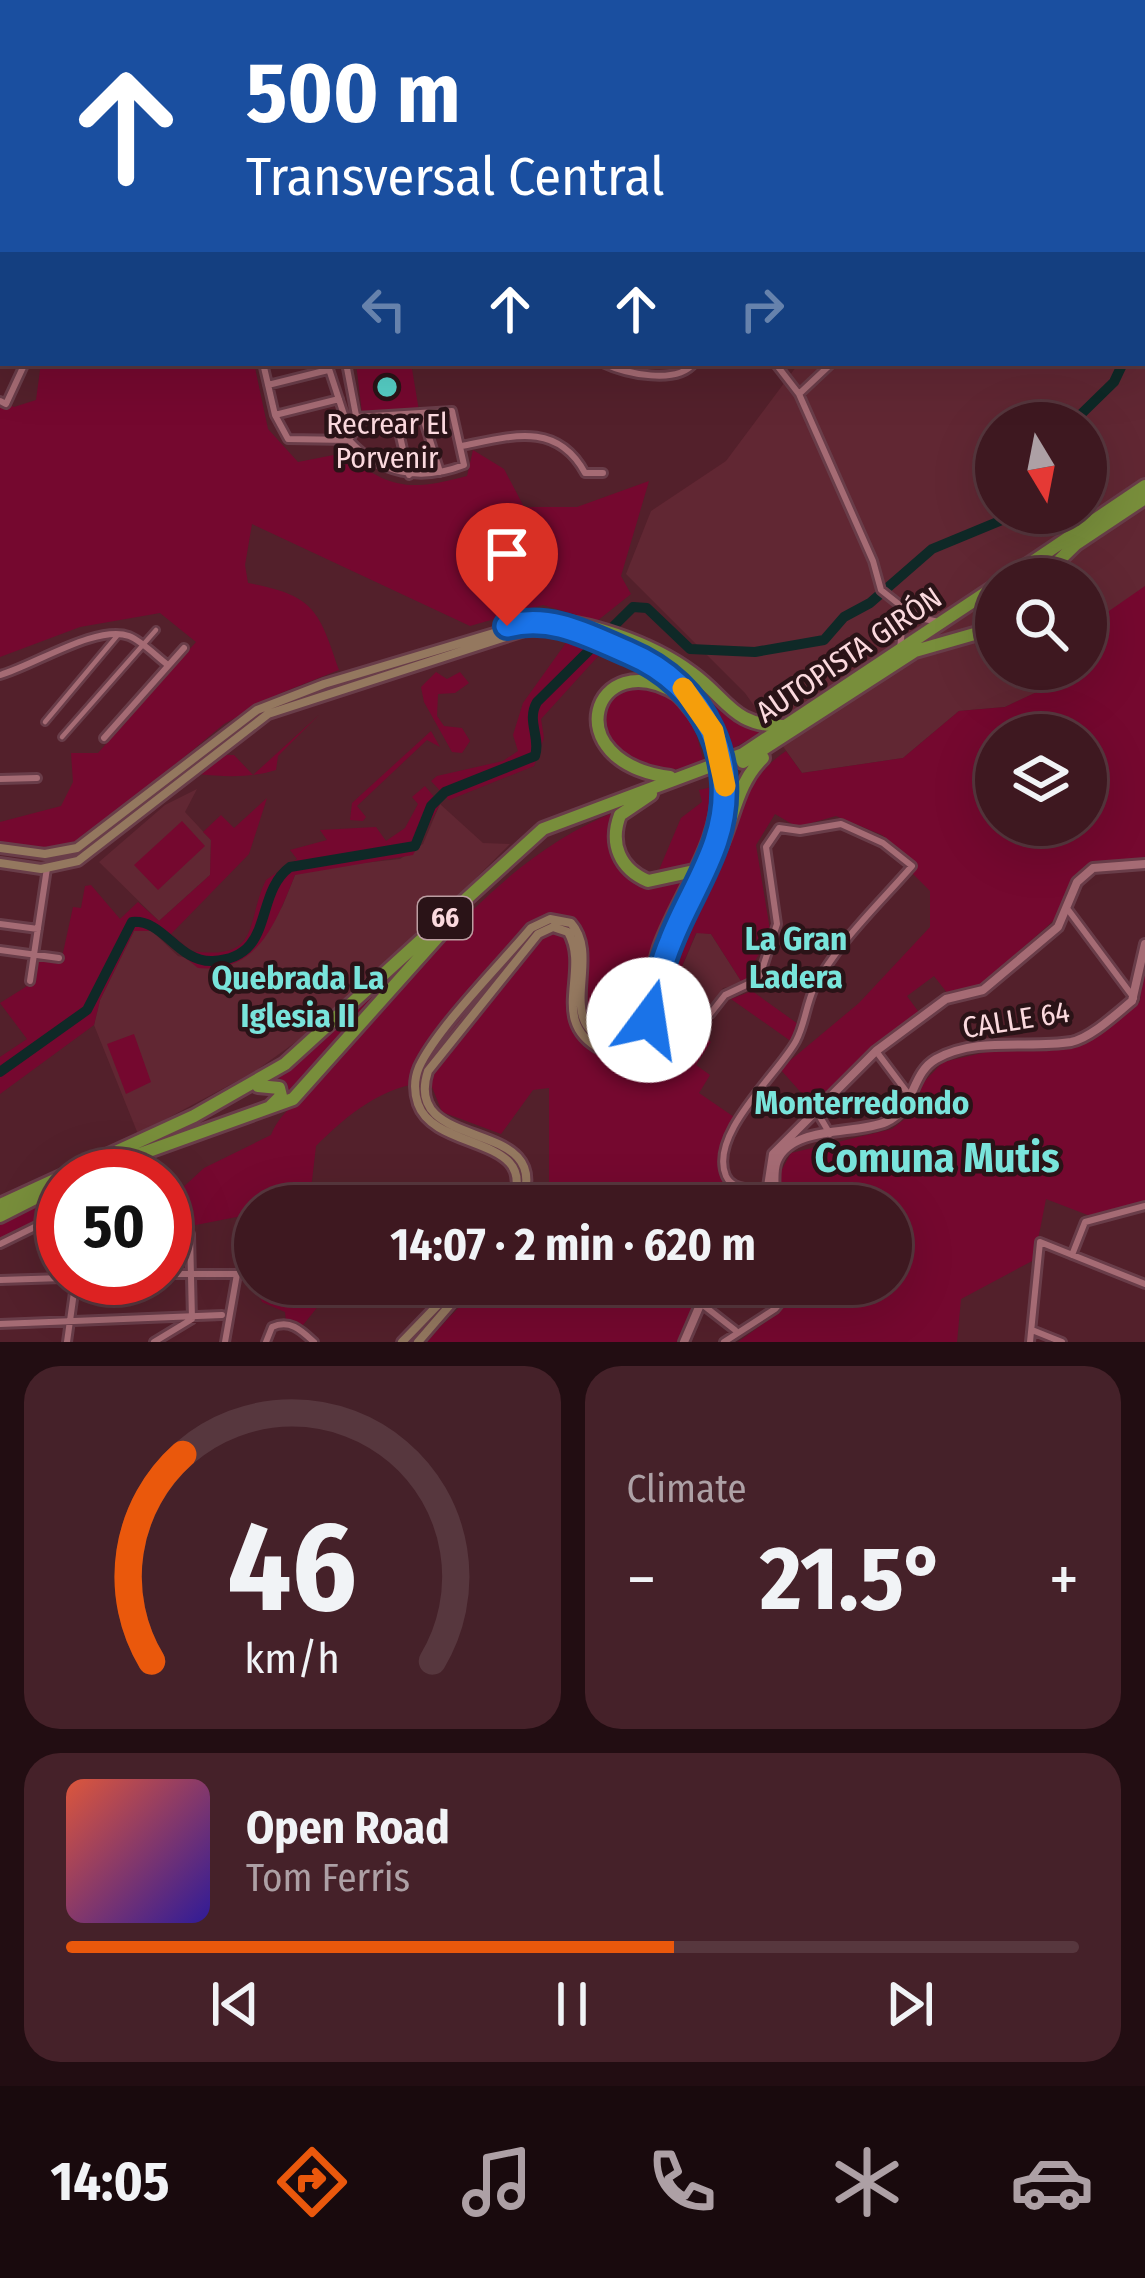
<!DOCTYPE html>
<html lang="en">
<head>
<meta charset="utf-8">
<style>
	body { margin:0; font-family:"Fira Sans Condensed",sans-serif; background:#452129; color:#f1f3f6; height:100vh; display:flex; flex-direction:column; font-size:45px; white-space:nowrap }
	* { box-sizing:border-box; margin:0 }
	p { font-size:39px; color:#ada0a5 }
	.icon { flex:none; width:66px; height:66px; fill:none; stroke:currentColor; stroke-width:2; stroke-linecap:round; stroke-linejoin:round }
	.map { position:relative; height:1342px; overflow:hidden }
	.panel { display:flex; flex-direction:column; gap:24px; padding:24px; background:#220d12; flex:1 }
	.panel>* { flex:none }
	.top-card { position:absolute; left:0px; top:0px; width:1146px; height:366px; box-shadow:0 12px 48px #0002,0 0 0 3px #57373e; background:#1a4fa0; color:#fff; overflow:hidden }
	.needle { width:78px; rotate:170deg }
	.tools { position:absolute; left:975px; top:402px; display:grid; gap:24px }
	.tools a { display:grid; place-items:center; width:132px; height:132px; border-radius:50%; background:#3e1820; box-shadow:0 12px 48px #0002,0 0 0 3px #57373e; font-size:60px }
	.speed { position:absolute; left:36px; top:1149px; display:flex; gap:24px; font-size:60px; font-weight:700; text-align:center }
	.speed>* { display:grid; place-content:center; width:156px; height:156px; border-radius:50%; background:#3e1820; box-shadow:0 12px 48px #0002,0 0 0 3px #57373e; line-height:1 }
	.speed .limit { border:18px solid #d22; background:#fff; color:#111 }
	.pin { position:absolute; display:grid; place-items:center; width:102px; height:102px; color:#fff; margin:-123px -51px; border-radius:50% 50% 50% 0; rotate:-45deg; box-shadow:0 0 12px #0007 }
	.pin .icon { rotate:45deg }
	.me { position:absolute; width:132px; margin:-66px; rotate:14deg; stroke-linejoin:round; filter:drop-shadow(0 0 9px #0008) }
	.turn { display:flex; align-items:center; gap:42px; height:252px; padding:0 48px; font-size:54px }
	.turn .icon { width:156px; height:156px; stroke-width:2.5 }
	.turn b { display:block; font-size:84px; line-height:102px }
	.lanes { display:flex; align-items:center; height:114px; padding:0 48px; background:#0003; justify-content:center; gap:60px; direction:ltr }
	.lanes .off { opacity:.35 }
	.big { font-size:90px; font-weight:700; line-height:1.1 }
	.panel .widget { flex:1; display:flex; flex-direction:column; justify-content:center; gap:18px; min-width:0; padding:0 42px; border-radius:36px; background:#452129 }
	.panel .dial { align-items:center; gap:0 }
	.dial svg { height:312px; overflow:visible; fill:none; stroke:#57373e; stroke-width:7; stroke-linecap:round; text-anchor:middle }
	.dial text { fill:#f1f3f6; stroke:none }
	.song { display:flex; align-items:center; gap:36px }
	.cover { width:144px; height:144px; border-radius:18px; background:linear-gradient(135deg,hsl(10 70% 55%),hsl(250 70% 35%)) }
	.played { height:12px; border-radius:6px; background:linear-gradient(90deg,#ea580c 60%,#57373e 60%) }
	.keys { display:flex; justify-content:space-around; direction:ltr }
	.heat { display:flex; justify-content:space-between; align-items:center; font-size:66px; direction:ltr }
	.panel .tiles { flex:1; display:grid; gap:24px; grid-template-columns:1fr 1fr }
	.widget:last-child { grid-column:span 2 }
	.trip { position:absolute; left:234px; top:1185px; width:678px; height:120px; border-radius:60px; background:#3e1820; box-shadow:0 12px 48px #0002,0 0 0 3px #57373e; font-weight:700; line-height:120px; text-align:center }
	.menu { display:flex; height:192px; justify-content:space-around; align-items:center; background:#190a0d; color:#ada0a5 }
	.menu .icon { width:84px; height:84px }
	.menu .selected { color:#ea580c }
	.menu b { font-size:54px; color:#f1f3f6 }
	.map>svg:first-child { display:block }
	.built { fill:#612733; fill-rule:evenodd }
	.green { fill:#75082f; fill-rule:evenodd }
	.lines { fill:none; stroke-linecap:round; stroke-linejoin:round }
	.river { stroke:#0f2927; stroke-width:10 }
	.pedestrian-casing { stroke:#693d49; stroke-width:10 }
	.minor-casing { stroke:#693d49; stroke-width:12 }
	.tertiary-casing { stroke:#693d49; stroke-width:14 }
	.secondary-casing { stroke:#693d49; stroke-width:14 }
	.trunk-casing { stroke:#693d49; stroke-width:18 }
	.pedestrian { stroke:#a56b74; stroke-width:4.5 }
	.minor { stroke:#a56b74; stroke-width:6 }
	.tertiary { stroke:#a56b74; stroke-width:8 }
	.secondary { stroke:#94785f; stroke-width:8 }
	.trunk { stroke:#788e3b; stroke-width:12 }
	.secondary-bridge-casing { stroke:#693d49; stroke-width:14; stroke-linecap:butt }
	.secondary-bridge { stroke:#94785f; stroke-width:8 }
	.route-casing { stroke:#114b97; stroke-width:30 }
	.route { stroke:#1a73e8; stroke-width:21 }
	.slow { stroke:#f59e0b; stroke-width:21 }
	.poi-dot { fill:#55cec5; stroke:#2a1317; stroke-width:4.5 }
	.labels { text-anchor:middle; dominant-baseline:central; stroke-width:9; stroke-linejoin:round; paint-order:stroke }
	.shield { fill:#2a1317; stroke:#bc9ea2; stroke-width:3 }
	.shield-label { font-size:27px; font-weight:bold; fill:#fbd9de }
	.poi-label { font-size:30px; fill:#fbd9de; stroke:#2a1317 }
	.street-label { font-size:30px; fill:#fbd9de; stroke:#2a1317 }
	.neighbourhood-label { font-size:33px; font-weight:bold; fill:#79e4db; stroke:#2a1317 }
	.district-label { font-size:42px; font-weight:bold; fill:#79e4db; stroke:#2a1317 }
</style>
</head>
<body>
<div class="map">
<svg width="1145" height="1342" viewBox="0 0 1145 1342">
	<rect width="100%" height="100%" fill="#53202b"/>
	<path class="built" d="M1145 163V589L1086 646V579H996V669H1063L1042 690 1005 707 959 711 903 758 802 773 745 693 626 574 651 511 726 461 799 363H1143ZM996 423H1086V513H996Z
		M197 789 185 812 211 840 210 875 159 921 99 862 165 805Z
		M440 804 483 843 510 844 418 936 300 1039 254 1072 138 1134 94 1025 100 1000 134 931H152L178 956 229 967 282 907 295 875 306 869 400 859 423 844Z
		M697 932 711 934 743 984 723 988 704 1014 679 1015 669 997Z"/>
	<path class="green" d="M41 363H254L268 429 298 462 344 453C390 490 411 491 467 476L473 450 504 469 524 507H577L649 481 621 576 631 594 597 621 543 605 470 626 252 524 245 565 248 583C314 595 319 610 339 670L281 693 224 724 82 842 49 850 0 845V822L61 806 73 782 71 753H98L196 642 160 613 80 627 0 657V400L14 407 36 400Z
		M356 363H411L419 411 362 413Z
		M1145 586V858L1092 864 1074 879 1062 913 979 987 948 994 934 976 907 996 920 1014 872 1049 814 1107 780 1069 859 1003 930 927V891L911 872 918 865 882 835 836 816 797 827 775 814 756 845 771 936 756 959 755 976 743 984 711 934 696 933 669 997 684 1022 711 1042 696 1065 710 1075 699 1093 734 1117 721 1175 727 1187 759 1197 760 1206H731L695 1183 684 1195 685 1206H527L531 1184 549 1187V1088L533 1090 501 1134 442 1112 430 1082C383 1085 348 1114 316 1146L309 1206H255V1284H336L303 1325 286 1321 285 1312 262 1302 254 1283 242 1281 252 1214 165 1231V1204L204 1168 271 1135C282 1108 306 1097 326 1075 415 978 491 861 617 811L611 828 643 883C664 888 681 880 703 885 741 832 732 788 786 751L802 773 903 758 959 711 1005 707 1041 690 1056 669H1086V627ZM996 735H1086V825H996Z
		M568 640 601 653 541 719 544 738 534 766 449 800 431 781 437 776 503 761 518 751 513 735 523 703Z
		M612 643C638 652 667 660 691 676 719 696 731 725 767 730L724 753C708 694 665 665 612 643Z
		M436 672 447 679 460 672 469 683 455 693 438 694 437 716 444 726 462 728 470 741 462 753 452 752 424 702 421 687Z
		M641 684C689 700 694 723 704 764 663 776 640 765 606 744L602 713 611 696Z
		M319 715 278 756 276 770C250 778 225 777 198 774L219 755H234L253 775Z
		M431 731 440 747 427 740 357 806 366 817 363 821 350 820 352 803Z
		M425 786 440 804 413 855 295 875C276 922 258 974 198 968L152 931H134L100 1000 94 1025 0 1094V1057L27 1039 0 1003 32 983 36 959 61 962 73 907 81 908 85 886 91 885 120 919 138 902 159 921 210 875 211 840 203 832 221 815 234 828 267 798 249 854 171 934 191 951C262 961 245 923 266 880L297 859 290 850 327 840 320 830 376 827 386 841 405 828 418 804 412 797Z
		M712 787 707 834 691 866 656 877 681 818 702 802 699 790Z
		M182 821 205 846 158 890 134 865Z
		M419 953 290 1096 287 1083 276 1076Z
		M1145 953V1201L1093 1217 1046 1199 1034 1260 961 1299 957 1342H738L775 1315 803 1284H891V1206H774L780 1173 791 1153 892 1129 915 1111 922 1084 943 1062 1017 1045 1076 1047 1140 1002Z
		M752 991 798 1024 792 1042 731 999Z
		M134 1034 151 1082 126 1094 107 1044Z
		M63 1192V1209L0 1240V1224Z
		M481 1284H502L526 1305 545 1284H703L678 1342H426Z"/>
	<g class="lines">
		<path class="river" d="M1143 327 1145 323
			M1072 423 1114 382 1123 363
			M0 1072 87 1010 132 922C164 919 178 963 213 961 276 958 253 894 290 867L415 846 431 806 445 792 535 756C541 737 526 721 537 702L633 607 647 608 690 649 755 652 824 640 844 617 870 603 932 549 1019 513"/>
		<defs>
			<path id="pedestrian" d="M45 722 117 636
				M62 737 156 630"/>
			<path id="minor" d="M125 0V3
				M562 0 567 3
				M585 0 586 3
				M735 0 736 3
				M514 3 530 0
				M658 3 659 0
				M0 145 3 148
				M1143 177H1145
				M0 338 3 340
				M263 363 275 415 288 439 349 440
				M327 363 347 424
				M346 363 358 426 349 440
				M603 363C626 374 677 385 694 363
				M775 363 799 394 873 561 881 590 915 617 939 622
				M268 385 328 370
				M799 394 832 363
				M0 401 6 404 25 363
				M275 415 339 399
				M395 415 409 475
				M423 418 440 472
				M349 440C380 474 420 482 464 465L452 411 357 417
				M462 446C511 436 557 421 585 473H603
				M900 649 904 610
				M0 675C33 666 97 624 129 636 142 641 157 657 168 665
				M104 738 184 648
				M0 779 37 778
				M1069 911 1134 998
				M0 924 38 929
				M0 950 59 958
				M30 981 47 868
				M684 1022 710 1014 725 995 759 979 777 924 766 847 779 828 800 831 841 824 883 843 912 866C879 904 837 943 814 988 806 1005 805 1024 796 1041 779 1073 708 1134 726 1176 732 1189 746 1187 758 1191L765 1201
				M876 1051 909 1095
				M817 1112 830 1134
				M0 1244 63 1213
				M1072 1255 1085 1222 1145 1206
				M165 1274H237L225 1342
				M0 1280 63 1278
				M703 1305 735 1330
				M0 1324 222 1315
				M1032 1330 1062 1342
				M67 1342 76 1278
				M154 1342 192 1319 190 1234 165 1235
				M266 1342 272 1327C290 1319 301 1330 314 1342
				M724 1342 775 1309 796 1284
				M1030 1342 1040 1242 1145 1284"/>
			<path id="tertiary" d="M765 1206 773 1154 876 1051 946 999 983 990 1058 927 1077 882 1093 868 1145 864
				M772 1206C778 1191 771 1176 777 1161 792 1125 856 1135 886 1122 916 1109 910 1074 936 1059 977 1036 1027 1049 1071 1042 1091 1038 1116 1014 1132 1001L1145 944
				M684 1342 709 1284"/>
			<path id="secondary" d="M368 3 371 0
				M0 127H3
				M567 627C630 651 698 677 719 748
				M0 848 45 854 77 848 257 710 324 684 534 621
				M712 852 724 807V777
				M0 863 41 869 78 861 268 714 524 631C594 624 690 683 711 750
				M510 1206C545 1135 435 1153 418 1104 414 1092 414 1079 419 1067 437 1028 501 964 531 928L550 919 571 923C603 959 552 1022 611 1043L630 1036C649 1011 648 976 658 947 678 891 721 841 717 779
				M520 1206C560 1114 400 1156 428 1071L538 934 553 927 568 932C591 972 547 1022 602 1050L633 1046 646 1029 663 961 698 882
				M402 1342 458 1284
				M418 1342 468 1284"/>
			<path id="trunk" d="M1007 579 1145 486
				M1040 579 1076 544 1145 498
				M535 621C583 618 653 644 692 673 729 700 732 726 784 726
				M743 762 915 651 978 633 996 622
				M670 777C554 762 593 642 678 694
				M651 794 620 815C609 844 620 869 648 881L694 871
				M698 882C736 838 728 792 763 758
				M258 1086 279 1088 281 1096 271 1106
				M79 1176 293 1099 444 930
				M0 1205 194 1116 285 1064 543 829 743 754 996 586
				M0 1216 63 1184"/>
		</defs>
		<use href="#pedestrian" class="pedestrian-casing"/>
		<use href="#minor" class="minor-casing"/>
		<use href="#tertiary" class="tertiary-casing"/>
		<use href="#secondary" class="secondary-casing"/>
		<use href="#trunk" class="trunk-casing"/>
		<use href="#pedestrian" class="pedestrian"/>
		<use href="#minor" class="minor"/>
		<use href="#tertiary" class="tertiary"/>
		<use href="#secondary" class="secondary"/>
		<use href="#trunk" class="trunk"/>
		<defs>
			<path id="secondary-bridge" d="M719 748 724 777
				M711 750 717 779"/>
		</defs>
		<use href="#secondary-bridge" class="secondary-bridge-casing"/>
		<use href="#secondary-bridge" class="secondary-bridge"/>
	</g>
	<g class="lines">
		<defs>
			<path id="route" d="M507 626C552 614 589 636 629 653 705 685 742 763 716 841 705 875 684 907 671 941 660 967 655 993 649 1020"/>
		</defs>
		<use href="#route" class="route-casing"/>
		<use href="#route" class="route"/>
		<path class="slow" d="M683 688 713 731 725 786"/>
	</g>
	<circle class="poi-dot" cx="387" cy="387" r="12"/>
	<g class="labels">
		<rect class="shield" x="418" y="897" width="54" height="42" rx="9"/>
		<g class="shield-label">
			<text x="445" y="918">66</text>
		</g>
		<g class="poi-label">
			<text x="387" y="424">Recrear El<tspan x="387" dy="34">Porvenir</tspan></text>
		</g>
		<g class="street-label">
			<text transform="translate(849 655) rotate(-34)">AUTOPISTA GIRÓN</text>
			<text transform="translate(1016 1020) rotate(-9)">CALLE 64</text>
		</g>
		<g class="neighbourhood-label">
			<text x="796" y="939">La Gran<tspan x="796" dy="38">Ladera</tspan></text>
			<text x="298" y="978">Quebrada La<tspan x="298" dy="38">Iglesia II</tspan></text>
			<text x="862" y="1103">Monterredondo</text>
		</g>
		<g class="district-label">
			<text x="937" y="1158">Comuna Mutis</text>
		</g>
	</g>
</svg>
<div class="tools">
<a><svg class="needle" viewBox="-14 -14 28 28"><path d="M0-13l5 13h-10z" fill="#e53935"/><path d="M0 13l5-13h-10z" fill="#ada0a5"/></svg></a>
<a><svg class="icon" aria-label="search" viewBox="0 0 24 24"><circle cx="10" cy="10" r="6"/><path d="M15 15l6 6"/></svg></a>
<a><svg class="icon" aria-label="layers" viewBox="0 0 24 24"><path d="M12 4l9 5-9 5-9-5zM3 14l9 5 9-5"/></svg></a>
</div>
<div class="speed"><div class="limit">50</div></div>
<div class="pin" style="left:507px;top:626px;background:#d93025"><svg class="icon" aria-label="arrive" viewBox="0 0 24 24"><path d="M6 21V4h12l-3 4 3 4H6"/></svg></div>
<svg class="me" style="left:649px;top:1020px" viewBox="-20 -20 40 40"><circle r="19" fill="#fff"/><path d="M0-13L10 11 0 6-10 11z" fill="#1a73e8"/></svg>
<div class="trip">14:07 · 2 min · 620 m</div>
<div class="top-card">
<div class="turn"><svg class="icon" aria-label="ahead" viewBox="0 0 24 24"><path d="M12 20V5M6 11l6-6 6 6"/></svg><div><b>500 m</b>Transversal Central</div></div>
<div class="lanes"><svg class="icon off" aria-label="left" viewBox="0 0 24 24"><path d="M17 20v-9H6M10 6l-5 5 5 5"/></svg><svg class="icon" aria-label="ahead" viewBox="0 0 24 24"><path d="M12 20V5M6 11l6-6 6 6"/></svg><svg class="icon" aria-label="ahead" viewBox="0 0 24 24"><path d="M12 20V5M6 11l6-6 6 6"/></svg><svg class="icon off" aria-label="right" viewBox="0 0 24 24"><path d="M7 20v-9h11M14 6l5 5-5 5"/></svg></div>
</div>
</div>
<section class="panel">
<div class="tiles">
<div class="widget dial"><svg viewBox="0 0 100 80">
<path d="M14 69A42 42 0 1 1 86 69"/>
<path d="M14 69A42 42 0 0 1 22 16" stroke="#ea580c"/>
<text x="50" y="56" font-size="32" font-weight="700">46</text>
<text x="50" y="72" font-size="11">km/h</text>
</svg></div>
<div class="widget"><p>Climate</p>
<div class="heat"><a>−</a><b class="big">21.5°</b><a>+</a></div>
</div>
<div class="widget">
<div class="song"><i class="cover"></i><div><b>Open Road</b><p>Tom Ferris</p></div></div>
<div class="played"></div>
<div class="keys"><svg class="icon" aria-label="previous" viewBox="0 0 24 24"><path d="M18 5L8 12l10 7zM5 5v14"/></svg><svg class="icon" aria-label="pause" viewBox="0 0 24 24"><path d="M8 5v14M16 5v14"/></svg><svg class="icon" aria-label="next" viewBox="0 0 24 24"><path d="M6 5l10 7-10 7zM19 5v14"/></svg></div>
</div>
</div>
</section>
<nav class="menu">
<b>14:05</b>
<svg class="icon selected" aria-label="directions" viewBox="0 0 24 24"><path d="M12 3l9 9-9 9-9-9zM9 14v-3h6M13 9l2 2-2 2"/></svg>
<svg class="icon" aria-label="music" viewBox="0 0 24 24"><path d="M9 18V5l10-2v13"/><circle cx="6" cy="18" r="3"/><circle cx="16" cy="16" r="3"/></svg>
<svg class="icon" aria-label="phone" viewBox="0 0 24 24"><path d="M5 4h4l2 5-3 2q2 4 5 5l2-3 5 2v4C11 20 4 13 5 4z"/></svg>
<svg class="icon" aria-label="climate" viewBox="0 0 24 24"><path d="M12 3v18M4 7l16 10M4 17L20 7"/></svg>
<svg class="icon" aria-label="car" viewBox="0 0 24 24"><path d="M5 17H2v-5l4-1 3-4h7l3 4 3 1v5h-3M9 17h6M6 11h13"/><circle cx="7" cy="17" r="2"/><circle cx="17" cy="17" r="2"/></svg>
</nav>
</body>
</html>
